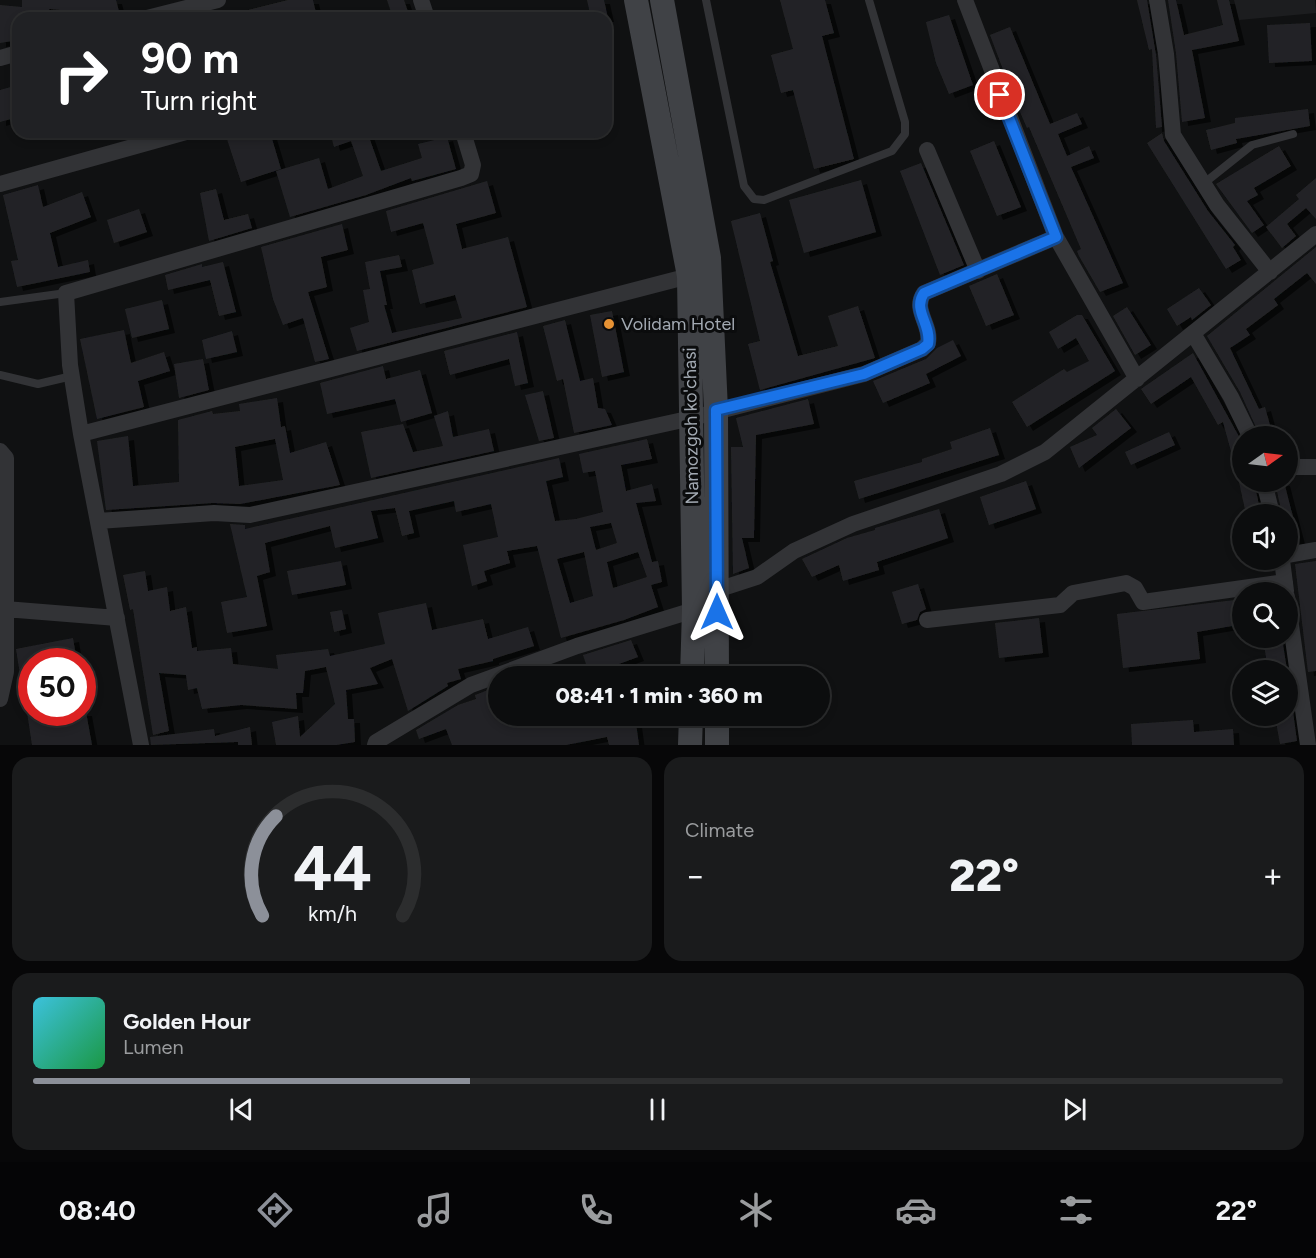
<!DOCTYPE html>
<html lang="en">
<head>
<meta charset="utf-8">
<style>
	body { margin:0; font-family:Figtree,sans-serif; background:#1a1b1c; color:#f1f3f6; height:100vh; display:flex; flex-direction:column; font-size:22px; white-space:nowrap }
	* { box-sizing:border-box; margin:0 }
	p { font-size:20px; color:#9a9c9e }
	.icon { flex:none; width:33px; height:33px; fill:none; stroke:currentColor; stroke-width:2; stroke-linecap:round; stroke-linejoin:round }
	.map { position:relative; height:745px; overflow:hidden }
	.details { display:flex; flex-direction:column; gap:12px; padding:12px; background:#070708; flex:1 }
	.details>* { flex:none }
	.top-card { position:absolute; left:12px; top:12px; width:600px; height:126px; border-radius:18px; box-shadow:0 3px 9px #0003,0 0 0 2px #2c2d2e; background:#202124; color:#fff; overflow:hidden }
	.needle { width:39px; rotate:76deg }
	.fabs { position:absolute; left:1232px; top:426px; display:grid; gap:12px }
	.fabs a { display:grid; place-items:center; width:66px; height:66px; border-radius:50%; background:#0c0d0e; box-shadow:0 3px 9px #0003,0 0 0 2px #2c2d2e; font-size:30px }
	.speed { position:absolute; left:18px; top:648px; display:flex; gap:12px; font-size:30px; font-weight:700; text-align:center }
	.speed>* { display:grid; place-content:center; width:78px; height:78px; border-radius:50%; background:#0c0d0e; box-shadow:0 3px 9px #0003,0 0 0 2px #2c2d2e; line-height:1 }
	.speed .limit { border:9px solid #d22; background:#fff; color:#111 }
	.pin { position:absolute; display:grid; place-items:center; width:51px; height:51px; color:#fff; margin:-26px; border:3px solid #fff; border-radius:50%; box-shadow:0 2px 6px #0007 }
	.me { position:absolute; width:66px; margin:-33px; rotate:0deg; stroke-linejoin:round; filter:drop-shadow(0 0 4px #0008) }
	.turn { display:flex; align-items:center; gap:21px; height:126px; padding:0 30px; font-size:27px }
	.turn .icon { width:78px; height:78px; stroke-width:2.5 }
	.turn b { display:block; font-size:42px; line-height:51px }
	.big { font-size:45px; font-weight:800; line-height:1.1 }
	.details .card { flex:1; display:flex; flex-direction:column; justify-content:center; gap:9px; min-width:0; padding:0 21px; border-radius:18px; background:#1a1b1c }
	.details .dial { align-items:center; gap:0 }
	.dial svg { height:156px; overflow:visible; fill:none; stroke:#2c2d2e; stroke-width:7; stroke-linecap:round; text-anchor:middle }
	.dial text { fill:#f1f3f6; stroke:none }
	.song { display:flex; align-items:center; gap:18px }
	.cover { width:72px; height:72px; border-radius:9px; background:linear-gradient(135deg,hsl(190 70% 55%),hsl(140 70% 35%)) }
	.played { height:6px; border-radius:3px; background:linear-gradient(90deg,#8c9099 35%,#2c2d2e 35%) }
	.keys { display:flex; justify-content:space-around; direction:ltr }
	.heat { display:flex; justify-content:space-between; align-items:center; font-size:33px; direction:ltr }
	.details .tiles { flex:1; display:grid; gap:12px; grid-template-columns:1fr 1fr }
	.card:last-child { grid-column:span 2 }
	.trip { position:absolute; left:488px; top:666px; width:342px; height:60px; border-radius:30px; background:#0c0d0e; box-shadow:0 3px 9px #0003,0 0 0 2px #2c2d2e; font-weight:800; line-height:60px; text-align:center }
	.tabs { display:flex; height:96px; justify-content:space-around; align-items:center; background:#050506; color:#9a9c9e }
	.tabs .icon { width:42px; height:42px }
	.tabs .current { color:#8c9099 }
	.tabs b { font-size:27px; color:#f1f3f6 }
	.map>svg:first-child { display:block }
	.built { fill:#1c1d1f }
	.building { fill:#232426; fill-rule:evenodd; filter:url(#shadow) }
	.lines { fill:none; stroke-linecap:round; stroke-linejoin:round }
	.lane { stroke:#323336; stroke-width:8 }
	.street { stroke:#323336; stroke-width:16 }
	.secondary { stroke:#404246; stroke-width:24 }
	.route-casing { stroke:#114b97; stroke-width:15 }
	.route { stroke:#1a73e8; stroke-width:10 }
	.poi-dot { fill:#e69234; stroke:#0b0c0d; stroke-width:2 }
	.labels { text-anchor:middle; dominant-baseline:central; stroke-width:6; stroke-linejoin:round; paint-order:stroke }
	.poi-label { font-size:18px; fill:#a2a9b2; stroke:#0b0c0d; text-anchor:start }
	.street-label { font-size:18px; fill:#a2a9b2; stroke:#0b0c0d }
</style>
</head>
<body>
<div class="map">
<svg width="1316" height="745" viewBox="0 0 1316 745">
	<defs>
		<filter id="shadow"><feDropShadow dx="6" dy="4" stdDeviation="0" flood-color="#0009"/></filter>
	</defs>
	<rect width="100%" height="100%" fill="#101112"/>
	<path class="built" d="M1234 0H1315L1316 13 1239 20Z"/>
	<path class="building" d="M22 0H116L120 15 49 9 52 18H18V40L0 43V5L22 7Z
		M288 0H313L316 13 290 18H233L232 14Z
		M387 0H404L410 18H393Z
		M587 0H604L608 18H591Z
		M780 0H825L834 33 822 36 854 159 814 169 793 90 781 93 771 55 793 49Z
		M1137 0H1147L1156 55 1162 127 1156 128 1152 49 1149 50Z
		M1168 0H1176L1184 35 1223 25 1217 0H1229L1239 41 1192 50 1205 118 1182 122 1176 53Z
		M949 15 973 85 949 94 936 63 926 22Z
		M1310 23 1312 61 1269 63 1267 25Z
		M1010 27 1050 124 1077 113 1082 124 1058 134 1067 156 1089 146 1094 158 1071 167 1123 283 1100 292 1079 256 1077 251 1081 249 1029 127 1027 128 1013 96 990 35Z
		M18 85V117L0 122V90Z
		M1308 109 1310 126 1236 139 1237 143 1211 150 1206 130 1235 123V118Z
		M248 132H270L281 169 241 182 227 139Z
		M330 132H371L368 134 381 171 422 158 418 144 447 137 456 169 412 181 411 178 366 195 290 217 276 171 319 158 328 189 363 176 351 141 334 147Z
		M1162 133 1164 141 1208 211 1235 245 1233 247 1241 260 1226 269 1147 143Z
		M994 141 1021 207 997 216 970 151Z
		M1279 146 1291 166 1254 188 1258 195 1247 201 1264 225 1252 233 1216 184Z
		M921 163 964 265 940 275 900 171Z
		M1316 178V219L1306 208 1287 224 1296 236 1282 248 1266 227 1299 199 1296 195Z
		M861 180 876 232 804 253 789 200Z
		M487 181 496 213 456 224 462 249 508 237 527 307 357 351 350 328 369 322 363 290 370 289 365 262 399 255 402 267 380 271 387 305H384L392 333 462 318 455 295 420 304 412 270 434 264 423 223 391 232 386 211Z
		M38 185 43 207 82 192 91 217 50 233 58 267 88 260 90 272 17 287 11 261 18 260 3 195Z
		M216 189 224 220 248 214 252 228 209 241 200 193Z
		M139 209 147 232 114 243 107 220Z
		M760 213 773 261 770 262 798 356 838 346 828 316 858 306 875 358 760 390 748 344 760 341 731 221Z
		M342 224 348 250 321 257 327 287 308 292 329 359 315 362 303 318 283 325 273 299 261 247Z
		M1316 247V284L1307 273 1274 299 1278 305 1246 329 1250 335 1230 348 1259 409 1265 407 1273 436H1260L1240 392 1207 336Z
		M223 262 236 312 219 316 210 280 168 290 165 275 202 264V267Z
		M997 274 1014 315 986 326 969 286Z
		M1199 288 1211 305 1192 320 1191 317 1177 326 1167 309Z
		M162 300 169 329 132 338 125 309Z
		M1127 307 1151 345 1135 355 1113 316Z
		M612 311 624 372 602 377 590 315Z
		M1077 315H1082L1115 371 1027 427 1012 402 1064 369 1067 372 1089 361 1076 338 1058 349 1049 332Z
		M565 320 580 381 593 378 598 408 605 409 612 425 574 433 563 379 557 381 543 326Z
		M124 330 131 363 164 352 170 371 138 381 144 407 97 419 80 339Z
		M232 331 237 352 206 359 202 340Z
		M517 332 528 383 515 386 509 359 450 375 444 351Z
		M953 340 961 356 926 374 930 383 883 403 873 381 926 359 937 348Z
		M1193 353 1242 442V476L1238 477 1223 422 1218 425 1191 377 1151 404 1141 389Z
		M203 359 209 390 179 398 174 364Z
		M383 366 386 379 420 370 432 413 401 422 395 399 327 414 320 383Z
		M543 391 554 438 539 441 525 395Z
		M277 398 281 427 285 426 290 453 326 442 340 485 240 504 213 503 106 510 97 441 128 436 133 486 179 482 178 420 212 411 213 414 240 411 239 404ZM275 439 283 480 239 486 235 447Z
		M808 399 814 424 756 435 754 538H742L749 568 733 574 731 447H743L736 418Z
		M1116 409 1131 428 1079 468 1070 447 1097 435 1092 428Z
		M448 411 453 437 489 429 494 451 371 478 361 432 403 424 413 452 443 446 434 416Z
		M990 428 999 455 859 499 854 481 922 462V459L952 449 950 442Z
		M1169 432 1175 445 1131 465 1125 452Z
		M647 439 652 459 621 465 626 491 652 484 656 501 636 503 652 562 658 561 662 582 651 585 658 607 624 620 561 638 537 546 507 551 510 563 484 571 487 581 472 586 463 545 498 537 491 504 456 512 454 501 409 511 414 533 402 536 395 508 371 511 378 538 335 548 330 526 265 543 270 572 257 576 267 626 227 633 221 602 247 597 230 524 245 525V529L559 458 563 477 546 481 555 521 576 519 603 512 595 471 583 473 579 454ZM611 523 617 543 596 550 590 527ZM584 552 593 596 570 603 557 559ZM638 552 647 577 613 588 607 562Z
		M1026 481 1036 509 989 525 980 497Z
		M1239 482H1254L1261 514H1246Z
		M1275 482H1284L1299 540 1287 543V514H1282Z
		M939 509 948 538 877 562 879 570 843 581 839 565 812 577 802 559 847 538 875 530V528Z
		M341 561 346 585 292 595 287 571Z
		M1316 561V671L1308 672 1295 564Z
		M145 571 148 591 167 587 170 611 186 607 192 648 197 647V651L231 648 233 664 278 669 276 655 328 649 330 656 385 644 378 613 426 603 432 630 483 619 488 639 528 627 534 646 493 659V661L458 669 461 679 447 683 448 686 408 711 392 659 370 668 378 684 346 690 348 719H354L355 742 336 745H276L272 722 298 716 300 737 335 704 326 667 305 671 303 693H296L297 709 241 705 202 709 197 688 188 690 186 675 159 673 169 731 153 735 133 609 130 610 123 575Z
		M918 584 926 609 920 612 917 620 902 624 892 592Z
		M1235 600 1238 625 1197 632 1200 659 1123 668 1117 614Z
		M342 610 346 629 334 632 330 612Z
		M1039 618 1043 653 999 658 995 623Z
		M73 638 77 662H32V705L25 706 16 649Z
		M1263 638H1282L1287 670H1268Z
		M631 640 638 657 608 668 611 676H590L583 655Z
		M498 686V716H525L528 727 553 721 551 716H565L566 721 594 716H635L639 745H609L607 737 566 745H452L446 729 419 739 416 730 458 705 476 699 475 695 478 694Z
		M1292 704 1297 741 1280 744 1275 716H1287V705Z
		M27 712H86L92 745H32Z
		M1193 720 1194 732 1233 729 1234 745H1132L1131 724Z
		M250 727 252 745H238V742L151 745 150 737 214 729 215 736Z"/>
	<g class="lines">
		<path class="lane" d="M706 0 744 186 754 199 764 200 892 151 905 134V122L869 0
			M1203 184 1252 145 1293 134
			M0 302 66 293
			M0 375 38 384 72 376"/>
		<path class="street" d="M421 0 427 18
			M1157 0 1166 54 1173 135 1217 205 1270 272
			M147 18 218 0
			M0 58 18 53
			M463 132 473 165 471 174 461 178 66 293 70 365 81 434 689 276
			M927 150 978 271
			M0 184 186 132
			M1056 237 1137 379
			M1194 335 1231 397 1250 436
			M81 434 141 745
			M0 451 6 458V672L0 699
			M1287 467H1316
			M1264 482 1272 514
			M98 521 214 513 250 515 692 418 864 374 922 349 928 343C932 325 912 310 924 293L1056 237 965 0
			M1287 555 1316 550
			M1282 560 1286 591
			M717 590 757 577 794 551 853 524 1001 474 1045 452 1316 234
			M1287 597 1308 745
			M5 609 117 618
			M927 620 1060 605 1073 593 1126 583 1135 588 1143 602 1285 582
			M375 745 376 742 471 685 577 646 694 610"/>
		<path class="secondary" d="M636 0 689 276 694 610 692 676
			M662 0 709 258 716 410 717 676
			M717 716V745
			M690 745 691 716"/>
	</g>
	<g class="lines">
		<defs>
			<path id="route" d="M717 612 716 410 864 374 922 349 928 344C932 325 912 310 924 293L1056 237 1000 95"/>
		</defs>
		<use href="#route" class="route-casing"/>
		<use href="#route" class="route"/>
	</g>
	<circle class="poi-dot" cx="609" cy="324" r="6"/>
	<g class="labels">
		<g class="poi-label">
			<text x="621" y="324">Volidam Hotel</text>
		</g>
		<g class="street-label">
			<text transform="translate(691 426) rotate(-91)">Namozgoh ko'chasi</text>
		</g>
	</g>
</svg>
<div class="fabs">
<a><svg class="needle" viewBox="-14 -14 28 28"><path d="M0-13l5 13h-10z" fill="#e53935"/><path d="M0 13l5-13h-10z" fill="#9a9c9e"/></svg></a>
<a><svg class="icon" aria-label="sound" viewBox="0 0 24 24"><path d="M4 9h4l5-4v14l-5-4H4zM17 9q2 3 0 6"/></svg></a>
<a><svg class="icon" aria-label="search" viewBox="0 0 24 24"><circle cx="10" cy="10" r="6"/><path d="M15 15l6 6"/></svg></a>
<a><svg class="icon" aria-label="layers" viewBox="0 0 24 24"><path d="M12 4l9 5-9 5-9-5zM3 14l9 5 9-5"/></svg></a>
</div>
<div class="speed"><div class="limit">50</div></div>
<div class="pin" style="left:1000px;top:95px;background:#d93025"><svg class="icon" aria-label="arrive" viewBox="0 0 24 24"><path d="M6 21V4h12l-3 4 3 4H6"/></svg></div>
<svg class="me" style="left:717px;top:612px" viewBox="-20 -20 40 40"><path d="M0-17L14 15 0 8-14 15z" fill="#1a73e8" stroke="#fff" stroke-width="4"/></svg>
<div class="trip">08:41 · 1 min · 360 m</div>
<div class="top-card">
<div class="turn"><svg class="icon" aria-label="right" viewBox="0 0 24 24"><path d="M7 20v-9h11M14 6l5 5-5 5"/></svg><div><b>90 m</b>Turn right</div></div>
</div>
</div>
<section class="details">
<div class="tiles">
<div class="card dial"><svg viewBox="0 0 100 80">
<path d="M14 69A42 42 0 1 1 86 69"/>
<path d="M14 69A42 42 0 0 1 21 18" stroke="#8c9099"/>
<text x="50" y="56" font-size="32" font-weight="700">44</text>
<text x="50" y="72" font-size="11">km/h</text>
</svg></div>
<div class="card"><p>Climate</p>
<div class="heat"><a>−</a><b class="big">22°</b><a>+</a></div>
</div>
<div class="card">
<div class="song"><i class="cover"></i><div><b>Golden Hour</b><p>Lumen</p></div></div>
<div class="played"></div>
<div class="keys"><svg class="icon" aria-label="previous" viewBox="0 0 24 24"><path d="M18 5L8 12l10 7zM5 5v14"/></svg><svg class="icon" aria-label="pause" viewBox="0 0 24 24"><path d="M8 5v14M16 5v14"/></svg><svg class="icon" aria-label="next" viewBox="0 0 24 24"><path d="M6 5l10 7-10 7zM19 5v14"/></svg></div>
</div>
</div>
</section>
<nav class="tabs">
<b>08:40</b>
<svg class="icon current" aria-label="directions" viewBox="0 0 24 24"><path d="M12 3l9 9-9 9-9-9zM9 14v-3h6M13 9l2 2-2 2"/></svg>
<svg class="icon" aria-label="music" viewBox="0 0 24 24"><path d="M9 18V5l10-2v13"/><circle cx="6" cy="18" r="3"/><circle cx="16" cy="16" r="3"/></svg>
<svg class="icon" aria-label="phone" viewBox="0 0 24 24"><path d="M5 4h4l2 5-3 2q2 4 5 5l2-3 5 2v4C11 20 4 13 5 4z"/></svg>
<svg class="icon" aria-label="climate" viewBox="0 0 24 24"><path d="M12 3v18M4 7l16 10M4 17L20 7"/></svg>
<svg class="icon" aria-label="car" viewBox="0 0 24 24"><path d="M5 17H2v-5l4-1 3-4h7l3 4 3 1v5h-3M9 17h6M6 11h13"/><circle cx="7" cy="17" r="2"/><circle cx="17" cy="17" r="2"/></svg>
<svg class="icon" aria-label="filters" viewBox="0 0 24 24"><path d="M4 7h16M4 17h16"/><circle cx="9" cy="7" r="2"/><circle cx="15" cy="17" r="2"/></svg>
<b>22°</b>
</nav>
</body>
</html>
